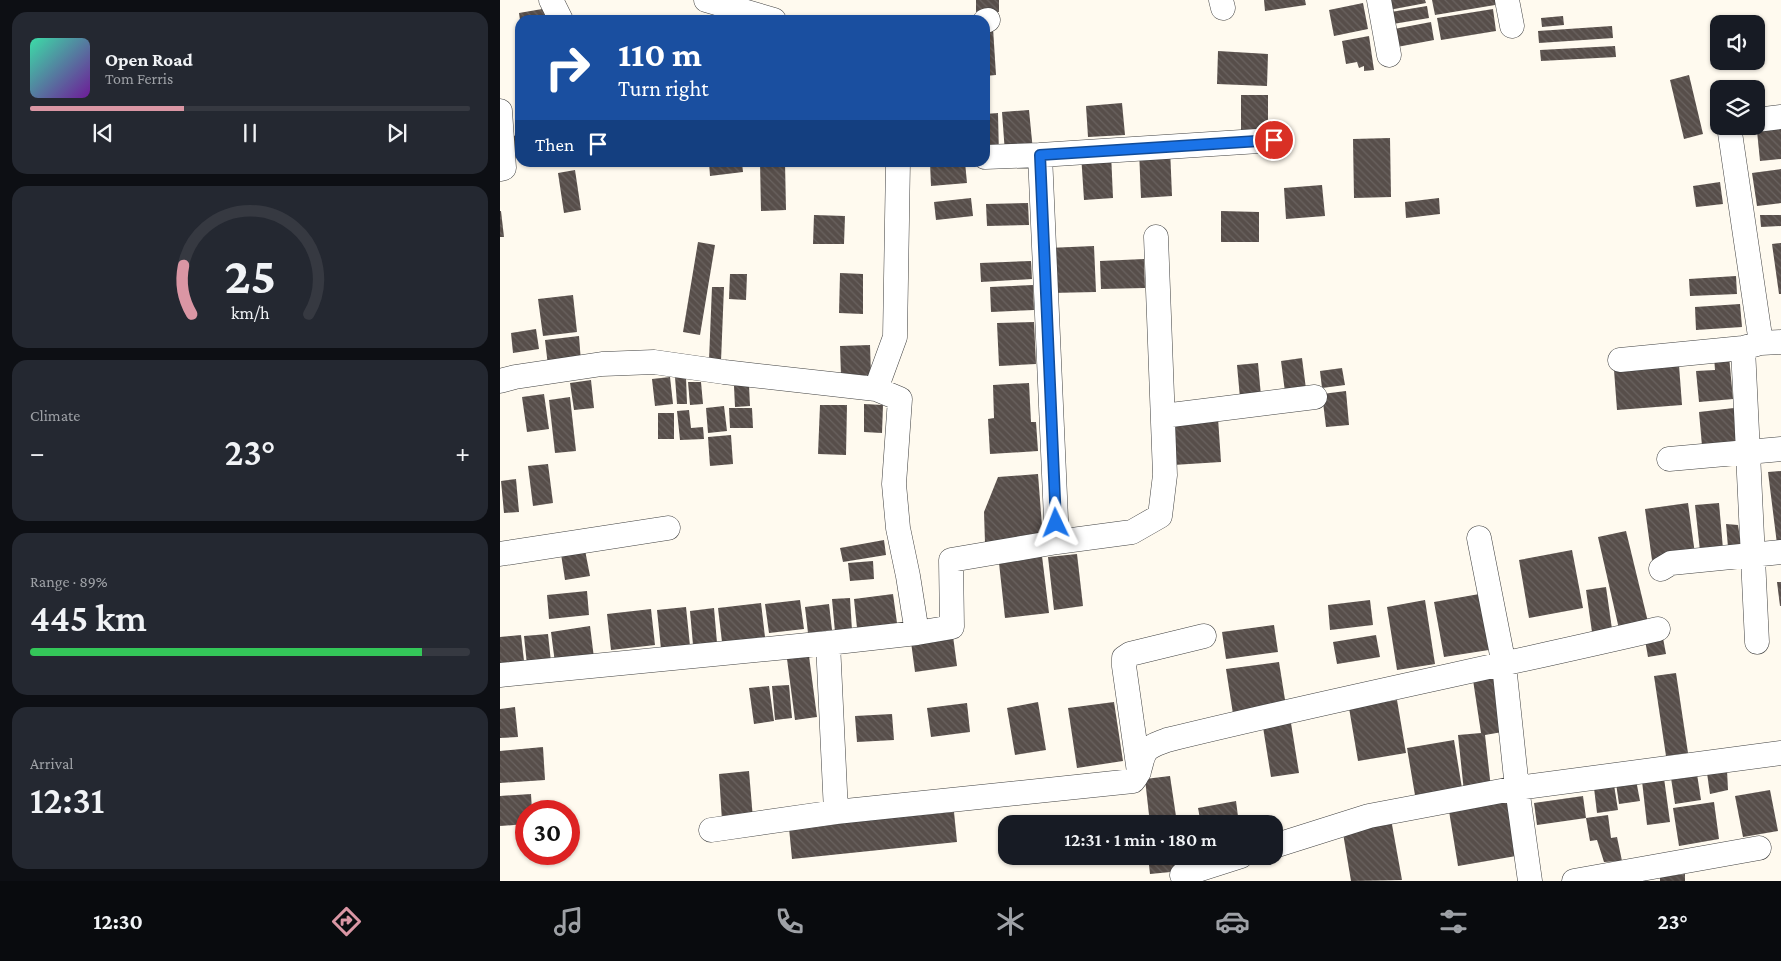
<!DOCTYPE html>
<html lang="en">
<head>
<meta charset="utf-8">
<style>
	body { margin:0; font-family:"Crimson Pro",serif; background:#242831; color:#f1f3f6; height:100vh; display:flex; flex-direction:column; font-size:19px; white-space:nowrap }
	* { box-sizing:border-box; margin:0 }
	p { font-size:16px; color:#9ea1a6 }
	.icon { flex:none; width:28px; height:28px; fill:none; stroke:currentColor; stroke-width:2; stroke-linecap:round; stroke-linejoin:round }
	.map { position:relative; flex:1; overflow:hidden }
	.side { display:flex; flex-direction:column; gap:12px; padding:12px; background:#0d0f14; width:500px }
	.side>* { flex:none }
	.top-card { position:absolute; left:15px; top:15px; width:475px; height:152px; border-radius:15px; box-shadow:0 1px 4px #0004; background:#1a4fa0; color:#fff; overflow:hidden }
	.fabs { position:absolute; left:1210px; top:15px; display:grid; gap:10px }
	.fabs a { display:grid; place-items:center; width:55px; height:55px; border-radius:10px; background:#171b24; box-shadow:0 1px 4px #0004; font-size:25px }
	.speed { position:absolute; left:15px; top:800px; display:flex; gap:10px; font-size:25px; font-weight:700; text-align:center }
	.speed>* { display:grid; place-content:center; width:65px; height:65px; border-radius:50%; background:#171b24; box-shadow:0 1px 4px #0004; line-height:1 }
	.speed .limit { border:8px solid #d22; background:#fff; color:#111 }
	.pin { position:absolute; display:grid; place-items:center; width:42px; height:42px; color:#fff; margin:-21px; border:2px solid #fff; border-radius:50%; box-shadow:0 1px 5px #0007 }
	.me { position:absolute; width:55px; margin:-28px; rotate:358deg; stroke-linejoin:round; filter:drop-shadow(0 0 4px #0008) }
	.turn { display:flex; align-items:center; gap:18px; height:105px; padding:0 20px; font-size:22px }
	.turn .icon { width:65px; height:65px; stroke-width:2.5 }
	.turn b { display:block; font-size:35px; line-height:42px }
	.then { display:flex; align-items:center; height:48px; padding:0 20px; background:#0003; gap:10px; font-size:19px }
	.big { font-size:38px; font-weight:600; line-height:1.1 }
	.side .card { flex:1; display:flex; flex-direction:column; justify-content:center; gap:8px; min-width:0; padding:0 18px; border-radius:15px; background:#242831 }
	.side .dial { align-items:center; gap:0 }
	.dial svg { height:130px; overflow:visible; fill:none; stroke:#363941; stroke-width:7; stroke-linecap:round; text-anchor:middle }
	.dial text { fill:#f1f3f6; stroke:none }
	.song { display:flex; align-items:center; gap:15px }
	.cover { width:60px; height:60px; border-radius:8px; background:linear-gradient(135deg,hsl(160 70% 55%),hsl(280 70% 35%)) }
	.played { height:5px; border-radius:2px; background:linear-gradient(90deg,#da96a4 35%,#363941 35%) }
	.keys { display:flex; justify-content:space-around; direction:ltr }
	.heat { display:flex; justify-content:space-between; align-items:center; font-size:28px; direction:ltr }
	.charge { height:8px; border-radius:4px; background:linear-gradient(90deg,#34c759 89%,#363941 0) }
	.trip { position:absolute; left:498px; top:815px; width:285px; height:50px; border-radius:15px; background:#171b24; box-shadow:0 1px 4px #0004; font-weight:600; line-height:50px; text-align:center }
	.dock { display:flex; height:80px; justify-content:space-around; align-items:center; background:#090b0e; color:#9ea1a6 }
	.dock .icon { width:35px; height:35px }
	.dock .active { color:#da96a4 }
	.dock b { font-size:22px; color:#f1f3f6 }
	main { display:flex; flex:1; min-height:0 }
	.map>svg:first-child { display:block }
	.building { fill:url(#building-back-hatch) }
	.lines { fill:none; stroke-linecap:round; stroke-linejoin:round }
	.minor-casing { stroke:#414141; stroke-width:25 }
	.minor { stroke:#fff; stroke-width:24 }
	.route-casing { stroke:#114b97; stroke-width:12 }
	.route { stroke:#1a73e8; stroke-width:9 }
</style>
</head>
<body>
<main>
<section class="side">
<div class="card">
<div class="song"><i class="cover"></i><div><b>Open Road</b><p>Tom Ferris</p></div></div>
<div class="played"></div>
<div class="keys"><svg class="icon" aria-label="previous" viewBox="0 0 24 24"><path d="M18 5L8 12l10 7zM5 5v14"/></svg><svg class="icon" aria-label="pause" viewBox="0 0 24 24"><path d="M8 5v14M16 5v14"/></svg><svg class="icon" aria-label="next" viewBox="0 0 24 24"><path d="M6 5l10 7-10 7zM19 5v14"/></svg></div>
</div>
<div class="card dial"><svg viewBox="0 0 100 80">
<path d="M14 69A42 42 0 1 1 86 69"/>
<path d="M14 69A42 42 0 0 1 9 39" stroke="#da96a4"/>
<text x="50" y="56" font-size="32" font-weight="700">25</text>
<text x="50" y="72" font-size="11">km/h</text>
</svg></div>
<div class="card"><p>Climate</p>
<div class="heat"><a>−</a><b class="big">23°</b><a>+</a></div>
</div>
<div class="card"><p>Range · 89%</p><b class="big">445 km</b><div class="charge"></div></div>
<div class="card"><p>Arrival</p><b class="big">12:31</b></div>
</section>
<div class="map">
<svg width="1281" height="881" viewBox="0 0 1281 881">
	<defs>
		<pattern id="building-back-hatch" width="6" height="6" patternUnits="userSpaceOnUse" patternTransform="scale(1.25)"><rect width="6" height="6" fill="#574e4a"/><path d="M-1 5l2 2M0 0l6 6M5-1l2 2" fill="none" stroke="#6a6360"/></pattern>
	</defs>
	<rect width="100%" height="100%" fill="#fffaef"/>
	<path class="building" d="M476 0H499V12H476Z
		M764 0H805L806 5 765 11Z
		M887 0H925L926 3 889 10Z
		M932 0H995V5L935 15Z
		M863 3 868 29 834 36 829 10Z
		M927 6 929 18 893 24 891 12Z
		M48 8 50 20H20L19 13Z
		M993 9 996 31 941 40 937 18Z
		M1063 16 1064 25 1042 27 1041 18Z
		M931 22 934 40 897 47 894 29Z
		M1112 26 1113 38 1039 43 1038 31Z
		M485 28H493L496 75 485 76Z
		M869 36 874 70 864 71V66L859 68 857 62 846 64 842 41Z
		M1115 46 1116 57 1041 61 1040 50Z
		M718 51 768 54 767 86 717 84Z
		M1189 75 1203 134 1184 139 1170 80Z
		M485 79 490 107 485 108Z
		M741 95H768V135H741Z
		M622 103 625 135 588 137 586 106Z
		M529 110 533 151 505 153 502 112Z
		M498 113 499 156 485 157V114Z
		M1281 129V159L1260 161 1257 131Z
		M20 135V157L15 158 12 136Z
		M890 138 891 197 854 198 853 139Z
		M670 148 672 196 641 198 639 150Z
		M611 153 613 198 584 200 581 154Z
		M209 162H242L243 172 210 176Z
		M260 162H285L286 210 261 211Z
		M465 162 467 183 431 186 430 163Z
		M1281 169V203L1257 206 1252 173Z
		M75 170 81 210 64 213 58 173Z
		M1220 182 1223 204 1196 207 1193 186Z
		M822 185 825 216 786 219 784 188Z
		M471 198 473 216 436 220 434 202Z
		M939 198 940 214 906 218 905 202Z
		M528 203 529 225 487 226 486 204Z
		M0 211H1L4 237H0Z
		M721 211 759 212V242H721Z
		M314 215 345 216 344 244H313Z
		M1260 215H1281V226L1261 227Z
		M198 242 215 245 200 335 183 332Z
		M1281 243V294H1279L1272 244Z
		M594 246 596 292 550 293 548 248Z
		M644 259 645 288 601 289 600 261Z
		M531 261 532 279 481 282 480 263Z
		M340 273 363 274V314L339 313Z
		M230 274H247L246 300 229 299Z
		M1236 276 1237 294 1190 296 1189 279Z
		M533 285 534 310 491 312 490 287Z
		M212 287H224L221 361 209 360Z
		M73 295 77 332 43 336 38 299Z
		M1240 304 1242 327 1196 330 1195 307Z
		M534 322 536 364 499 366 497 323Z
		M36 329 39 349 13 353 11 333Z
		M79 336 81 362 48 366 45 340Z
		M370 345 371 375 341 376 340 346Z
		M1229 356 1233 399 1199 402 1196 371 1215 370 1214 357Z
		M802 358 806 389 785 392 781 361Z
		M758 363 761 396 740 398 737 365Z
		M1179 365 1182 405 1117 410 1114 370Z
		M842 368 845 385 822 388 820 371Z
		M170 377 173 404 155 406 152 379Z
		M175 377H186L187 404H177Z
		M91 380 94 408 74 410 70 383Z
		M188 382H201L203 404 190 405Z
		M529 383 531 422H536L538 451 490 454 488 419 494 418 493 385Z
		M249 385 250 406 235 407 234 386Z
		M846 391 849 425 826 427 822 394Z
		M44 394 49 429 27 432 22 397Z
		M70 397 76 451 55 453 49 400Z
		M364 404 383 405 382 433 364 432Z
		M320 405H347L346 455 318 454Z
		M224 406 227 431 208 433 206 408Z
		M229 408H252L253 428H230Z
		M1234 408 1238 443 1202 446 1199 412Z
		M189 410 191 428 203 427 204 439 180 440 177 411Z
		M158 413H174V439H158Z
		M718 418 721 462 673 465 670 421Z
		M231 435 233 464 210 466 208 437Z
		M48 464 53 503 33 506 28 466Z
		M1281 471V543L1277 544 1268 472Z
		M538 474 543 539 485 543 484 512 498 477Z
		M16 479 19 512 4 513 1 481Z
		M1188 503 1195 554 1152 560 1145 509Z
		M1219 503 1223 549 1200 551 1195 505Z
		M1226 524 1238 525 1241 545 1228 547Z
		M1126 531 1148 622 1119 629 1098 537Z
		M384 540 386 555 343 562 340 548Z
		M541 548 549 613 505 618 498 554Z
		M85 550 90 576 65 580 61 554Z
		M1072 550 1083 608 1029 618 1019 560Z
		M577 554 583 606 554 610 548 557Z
		M373 561 374 579 350 581 348 563Z
		M1277 582H1281V606H1280Z
		M1106 587 1112 629 1092 632 1086 590Z
		M87 591 89 615 49 619 47 595Z
		M985 593 995 649 944 657 934 602Z
		M393 594 397 623 357 628 354 599Z
		M350 598 352 631 335 632 332 599Z
		M300 600 304 629 269 633 265 604Z
		M870 600 873 625 830 630 828 605Z
		M925 600 935 664 897 670 887 607Z
		M261 603 265 637 222 642 218 608Z
		M329 604 332 630 308 633 305 607Z
		M186 607 190 646 161 649 157 610Z
		M214 608 217 643 193 645 190 611Z
		M151 609 155 645 111 650 107 614Z
		M774 625 778 652 726 659 722 632Z
		M90 626 94 658 55 663 51 632Z
		M48 634 51 662 27 665 24 636Z
		M21 635 24 661 0 663V637Z
		M876 635 880 657 837 664 833 642Z
		M453 636 457 666 415 672 411 642Z
		M1163 638 1166 654 1148 657 1145 640Z
		M309 656 317 717 295 720 287 659Z
		M779 662 786 706 733 714 726 669Z
		M1176 673 1188 753 1166 756 1154 676Z
		M1000 676 1008 731 985 735 991 788 964 792 958 735 981 733 973 680Z
		M289 685 292 718 275 720 272 686Z
		M269 686 274 721 254 724 249 688Z
		M897 700 906 753 858 761 849 708Z
		M538 702 546 750 515 755 507 708Z
		M614 702 623 761 577 768 568 708Z
		M467 703 470 732 431 737 427 708Z
		M15 707 18 737 0 738V709Z
		M392 714 394 740 357 742 355 716Z
		M790 717 799 773 771 777 762 721Z
		M954 740 963 794 916 801 907 748Z
		M43 747 45 780 0 783V751Z
		M1227 770 1228 790 1210 794 1207 773Z
		M249 771 253 819 222 821 219 774Z
		M1197 774 1201 800 1175 804 1171 778Z
		M670 776 677 823 650 824 645 779Z
		M1164 778 1170 822 1147 825 1142 781Z
		M1136 780 1140 801 1119 804 1116 783Z
		M1114 785 1118 810 1097 813 1094 788Z
		M1270 790 1278 831 1243 837 1235 796Z
		M31 794 32 811H26V824L0 826V796Z
		M1083 796 1086 818 1037 825 1034 803Z
		M736 801 739 824H701L698 808Z
		M1007 801 1016 856 958 866 949 811Z
		M1214 802 1219 839 1179 846 1173 808Z
		M454 812 457 842 292 859 289 828Z
		M1108 815 1111 838 1117 837 1122 861 1104 862 1097 840 1090 841 1086 818Z
		M891 819 902 880 851 881 842 827Z
		M648 856H679L681 871 650 874Z
		M1185 874V881H1160V877Z"/>
	<g class="lines">
		<defs>
			<path id="minor" d="M51 0 61 20
				M206 0 274 20
				M721 0 723 8
				M879 0 889 55
				M1007 0 1012 26
				M485 21 488 20
				M0 111 4 168 0 169
				M1256 120 1281 117
				M1229 126 1261 343 1281 342
				M485 157 540 155
				M1243 348 1257 642
				M1120 360 1243 348 1257 344
				M0 381 15 377 102 364 154 362 224 372 376 389 395 337 398 162
				M376 389 400 399 394 484 398 528 408 576 417 633
				M663 416 815 397
				M1169 459 1281 449
				M557 542 632 532 660 516 665 475 656 237
				M0 554 168 528
				M1161 569 1171 563 1281 552
				M328 643 417 633 452 627 451 560 557 542 540 155 774 140
				M0 675 328 643 336 812 633 781C643 770 639 761 646 751 651 745 660 743 667 740 830 700 995 667 1158 629
				M639 772 624 666V658L630 654 704 636
				M211 830 336 812
				M774 846 869 816 1017 788 1004 665 979 538
				M682 875 741 856
				M1030 881 1017 788 1281 753
				M1074 881 1259 848"/>
		</defs>
		<use href="#minor" class="minor-casing"/>
		<use href="#minor" class="minor"/>
	</g>
	<g class="lines">
		<defs>
			<path id="route" d="M556 523 540 155 774 140"/>
		</defs>
		<use href="#route" class="route-casing"/>
		<use href="#route" class="route"/>
	</g>
</svg>
<div class="fabs">
<a><svg class="icon" aria-label="sound" viewBox="0 0 24 24"><path d="M4 9h4l5-4v14l-5-4H4zM17 9q2 3 0 6"/></svg></a>
<a><svg class="icon" aria-label="layers" viewBox="0 0 24 24"><path d="M12 4l9 5-9 5-9-5zM3 14l9 5 9-5"/></svg></a>
</div>
<div class="speed"><div class="limit">30</div></div>
<div class="pin" style="left:774px;top:140px;background:#d93025"><svg class="icon" aria-label="arrive" viewBox="0 0 24 24"><path d="M6 21V4h12l-3 4 3 4H6"/></svg></div>
<svg class="me" style="left:556px;top:523px" viewBox="-20 -20 40 40"><path d="M0-17L14 15 0 8-14 15z" fill="#1a73e8" stroke="#fff" stroke-width="4"/></svg>
<div class="trip">12:31 · 1 min · 180 m</div>
<div class="top-card">
<div class="turn"><svg class="icon" aria-label="right" viewBox="0 0 24 24"><path d="M7 20v-9h11M14 6l5 5-5 5"/></svg><div><b>110 m</b>Turn right</div></div>
<div class="then">Then<svg class="icon" aria-label="arrive" viewBox="0 0 24 24"><path d="M6 21V4h12l-3 4 3 4H6"/></svg></div>
</div>
</div>
</main>
<nav class="dock">
<b>12:30</b>
<svg class="icon active" aria-label="directions" viewBox="0 0 24 24"><path d="M12 3l9 9-9 9-9-9zM9 14v-3h6M13 9l2 2-2 2"/></svg>
<svg class="icon" aria-label="music" viewBox="0 0 24 24"><path d="M9 18V5l10-2v13"/><circle cx="6" cy="18" r="3"/><circle cx="16" cy="16" r="3"/></svg>
<svg class="icon" aria-label="phone" viewBox="0 0 24 24"><path d="M5 4h4l2 5-3 2q2 4 5 5l2-3 5 2v4C11 20 4 13 5 4z"/></svg>
<svg class="icon" aria-label="climate" viewBox="0 0 24 24"><path d="M12 3v18M4 7l16 10M4 17L20 7"/></svg>
<svg class="icon" aria-label="car" viewBox="0 0 24 24"><path d="M5 17H2v-5l4-1 3-4h7l3 4 3 1v5h-3M9 17h6M6 11h13"/><circle cx="7" cy="17" r="2"/><circle cx="17" cy="17" r="2"/></svg>
<svg class="icon" aria-label="filters" viewBox="0 0 24 24"><path d="M4 7h16M4 17h16"/><circle cx="9" cy="7" r="2"/><circle cx="15" cy="17" r="2"/></svg>
<b>23°</b>
</nav>
</body>
</html>
